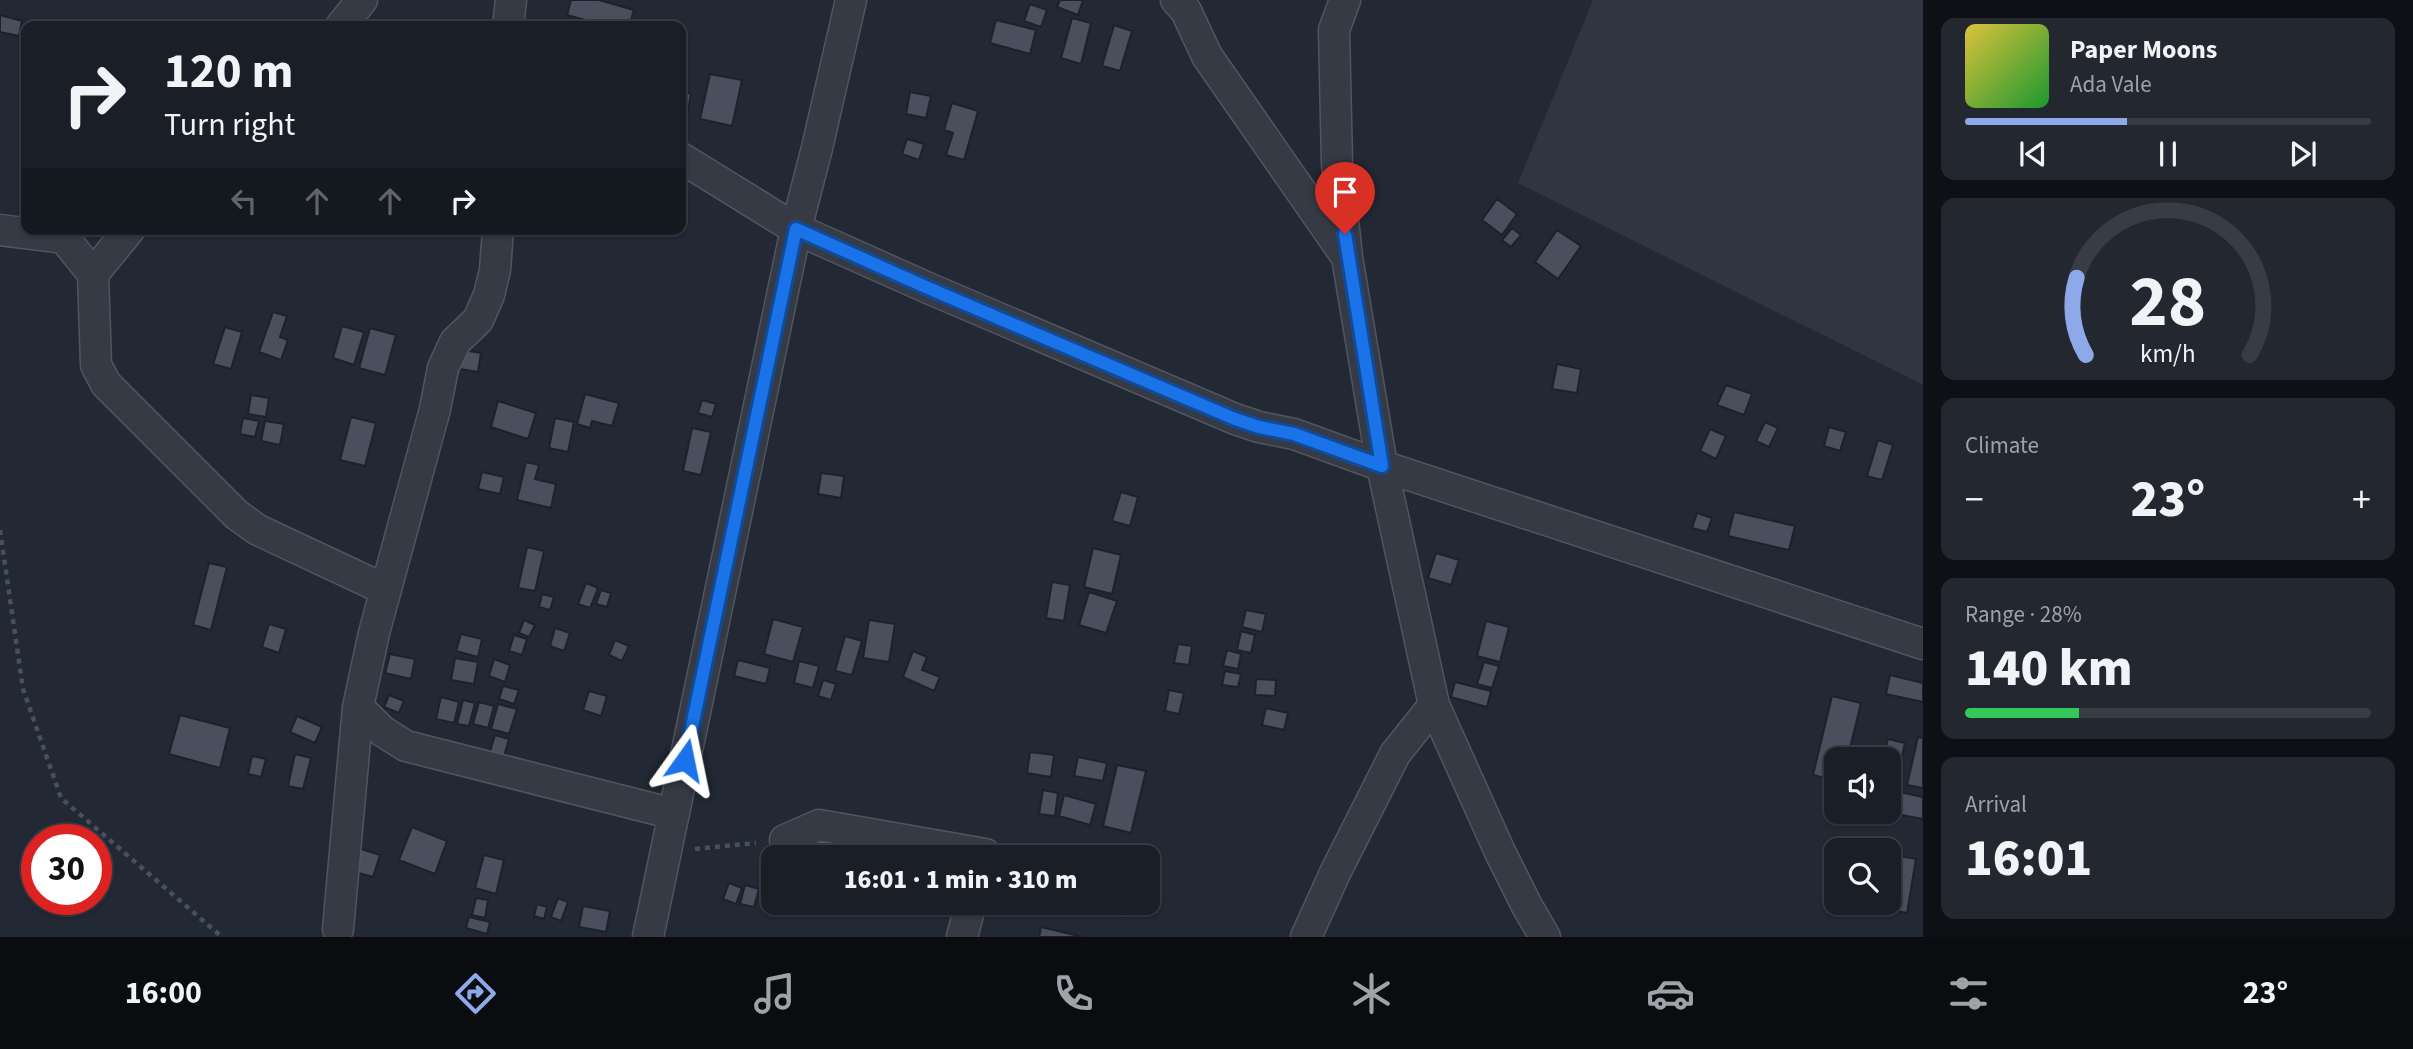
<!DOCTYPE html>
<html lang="en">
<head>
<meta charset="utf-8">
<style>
	body { margin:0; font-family:"Source Sans 3",sans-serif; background:#23272f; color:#f1f3f6; height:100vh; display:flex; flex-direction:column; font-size:26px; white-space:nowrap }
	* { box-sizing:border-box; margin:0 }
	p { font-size:23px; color:#9fa2a7 }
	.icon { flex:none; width:38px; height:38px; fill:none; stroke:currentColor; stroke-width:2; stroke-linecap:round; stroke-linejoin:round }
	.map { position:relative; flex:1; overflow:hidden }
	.side { display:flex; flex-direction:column; gap:18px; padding:18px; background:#0e1015; width:490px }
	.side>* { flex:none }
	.top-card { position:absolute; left:21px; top:21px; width:665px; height:214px; border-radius:14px; box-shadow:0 2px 5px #0004,0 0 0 2px #383c44; background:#1a1e27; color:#f1f3f6; overflow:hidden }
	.buttons { position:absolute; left:1824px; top:747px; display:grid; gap:14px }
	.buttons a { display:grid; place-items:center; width:77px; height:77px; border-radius:14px; background:#1a1e27; box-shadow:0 2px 5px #0004,0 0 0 2px #383c44; font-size:35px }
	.speed { position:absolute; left:21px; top:824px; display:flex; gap:14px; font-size:35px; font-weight:700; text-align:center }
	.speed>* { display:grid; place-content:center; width:91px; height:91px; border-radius:50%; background:#1a1e27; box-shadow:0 2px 5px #0004,0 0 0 2px #383c44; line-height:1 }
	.speed .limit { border:10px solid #d22; background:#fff; color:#111 }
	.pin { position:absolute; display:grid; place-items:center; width:60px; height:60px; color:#fff; margin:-72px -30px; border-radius:50% 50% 50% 0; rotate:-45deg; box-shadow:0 0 7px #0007 }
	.pin .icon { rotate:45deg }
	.me { position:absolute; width:77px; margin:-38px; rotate:12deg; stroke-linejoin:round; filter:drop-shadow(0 0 5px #0008) }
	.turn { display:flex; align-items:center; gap:24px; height:147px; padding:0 28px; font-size:32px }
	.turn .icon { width:91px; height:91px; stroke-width:2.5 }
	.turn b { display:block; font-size:49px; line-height:60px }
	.lanes { display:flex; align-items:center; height:66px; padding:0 28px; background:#0003; justify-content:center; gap:35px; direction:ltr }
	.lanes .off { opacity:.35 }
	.big { font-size:52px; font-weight:800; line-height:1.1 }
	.side .widget { flex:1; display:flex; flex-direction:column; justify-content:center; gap:10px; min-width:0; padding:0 24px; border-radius:14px; background:#23272f }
	.side .dial { align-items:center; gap:0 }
	.dial svg { height:182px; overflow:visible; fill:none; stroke:#383c44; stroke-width:7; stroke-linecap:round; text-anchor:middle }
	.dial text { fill:#f1f3f6; stroke:none }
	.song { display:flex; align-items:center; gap:21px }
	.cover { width:84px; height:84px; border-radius:10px; background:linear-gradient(135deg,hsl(50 70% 55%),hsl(130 70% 35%)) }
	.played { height:7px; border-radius:4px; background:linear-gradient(90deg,#8da9e9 40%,#383c44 40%) }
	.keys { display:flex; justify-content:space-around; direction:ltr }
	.heat { display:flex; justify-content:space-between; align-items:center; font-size:38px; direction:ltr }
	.charge { height:10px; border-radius:5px; background:linear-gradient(90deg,#34c759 28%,#383c44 0) }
	.trip { position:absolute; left:761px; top:845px; width:399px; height:70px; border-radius:14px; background:#1a1e27; box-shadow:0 2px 5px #0004,0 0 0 2px #383c44; font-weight:800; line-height:70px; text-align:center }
	.tabs { display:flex; height:112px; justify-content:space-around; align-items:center; background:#0a0c10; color:#9fa2a7 }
	.tabs .icon { width:49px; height:49px }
	.tabs .on { color:#8da9e9 }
	.tabs b { font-size:32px; color:#f1f3f6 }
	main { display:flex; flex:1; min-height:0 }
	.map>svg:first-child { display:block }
	.airport { fill:#303541 }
	.building { fill:#494f5d; stroke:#1d212b; stroke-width:2 }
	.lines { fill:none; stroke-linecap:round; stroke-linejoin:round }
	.minor-casing { stroke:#50555f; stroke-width:33 }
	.path { stroke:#465356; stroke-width:4.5; stroke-dasharray:5 5; stroke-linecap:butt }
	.minor { stroke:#353a45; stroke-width:30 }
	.route-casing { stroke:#114b97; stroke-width:18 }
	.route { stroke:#1a73e8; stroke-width:12 }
</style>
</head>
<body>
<main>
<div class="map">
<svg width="1923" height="937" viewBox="0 0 1923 937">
	<rect width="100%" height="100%" fill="#222834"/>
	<path class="airport" d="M1593 0H1923V385L1518 183Z"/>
	<path class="building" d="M571 0H599L634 10 629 26H607L567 15Z
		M1060 0H1083L1078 15 1057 7Z
		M1030 4 1047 10 1041 27 1024 21Z
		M0 15 22 21 19 36 0 32Z
		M1072 18 1091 23 1081 64 1061 58Z
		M996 20 1036 30 1030 54 990 43Z
		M1114 25 1132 31 1120 71 1102 66Z
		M710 74 742 80 732 126 700 119Z
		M681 91 691 94 687 116 681 115Z
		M910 92 931 96 926 118 906 114Z
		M952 103 978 111 964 160 946 155 953 133 944 130Z
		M907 139 924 144 919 160 902 154Z
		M1497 199 1517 214 1502 235 1482 220Z
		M1512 228 1521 235 1511 247 1502 240Z
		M1557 230 1581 246 1558 279 1535 262Z
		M273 312 287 316 280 337 288 340 281 360 259 352Z
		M342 326 364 332 354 365 333 358Z
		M225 327 242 332 231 369 213 364Z
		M370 328 396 335 385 375 359 368Z
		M457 349 481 353 478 372 454 368Z
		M1557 364 1581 369 1577 393 1552 389Z
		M1726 385 1752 394 1744 415 1717 405Z
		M585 394 619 403 612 426 592 421 590 428 577 424Z
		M251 395 269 398 266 417 248 414Z
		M702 400 716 404 712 417 698 413Z
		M498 401 536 413 528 439 491 427Z
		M351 417 376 423 365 466 340 460Z
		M243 418 259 421 255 437 240 434Z
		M555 418 574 422 568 452 549 448Z
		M265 421 284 424 280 445 261 441Z
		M1765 422 1778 428 1769 447 1756 441Z
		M1829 427 1846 432 1840 451 1824 446Z
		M692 428 711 432 701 475 683 471Z
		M1710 429 1726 436 1716 459 1700 451Z
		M1878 440 1893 445 1882 480 1867 476Z
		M526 462 539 465 535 479 556 484 551 508 517 500Z
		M482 472 504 477 500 494 478 489Z
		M821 473 844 476 841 498 818 494Z
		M1121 492 1138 497 1130 526 1112 521Z
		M1734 512 1795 526 1789 550 1728 536Z
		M1697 513 1712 518 1707 532 1692 528Z
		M527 547 544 551 535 591 518 588Z
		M1093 548 1121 555 1112 594 1084 587Z
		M1436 553 1459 560 1451 585 1428 578Z
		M209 563 227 567 211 630 193 625Z
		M1052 582 1070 585 1064 621 1046 618Z
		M586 583 598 588 590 608 578 604Z
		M601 590 611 593 607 607 596 604Z
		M1089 592 1117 601 1106 633 1079 625Z
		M542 594 554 597 550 610 539 607Z
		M1246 610 1266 614 1262 632 1242 627Z
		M773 619 803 627 793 662 764 654Z
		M524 620 535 625 529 637 519 633Z
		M869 620 895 624 889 662 863 658Z
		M1486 621 1509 627 1500 662 1477 656Z
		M269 624 286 629 279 653 262 647Z
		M555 628 570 633 564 651 550 646Z
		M1241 631 1255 635 1251 653 1237 650Z
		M461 634 482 639 478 657 456 651Z
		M514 635 527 639 522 655 509 651Z
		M845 636 862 641 852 675 835 671Z
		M615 640 629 646 622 661 609 655Z
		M1178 644 1192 646 1189 665 1174 663Z
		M1227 650 1241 654 1238 669 1223 666Z
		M913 651 927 657 922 670 940 677 934 691 903 677Z
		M390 654 415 659 411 679 385 673Z
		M455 658 478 662 474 684 451 680Z
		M494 659 510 665 505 682 489 676Z
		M738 660 770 668 766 684 734 676Z
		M799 661 819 666 813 688 794 683Z
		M1484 662 1499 666 1492 688 1477 684Z
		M1225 671 1241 674 1238 687 1222 685Z
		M1890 675 1923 683V702L1886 694Z
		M1256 679 1276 680 1275 696 1255 695Z
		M823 680 836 684 831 700 818 696Z
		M1455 682 1491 691 1487 707 1451 697Z
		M503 686 519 690 514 704 499 699Z
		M1169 690 1184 693 1179 714 1165 711Z
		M589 691 607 696 601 716 583 710Z
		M389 695 404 701 399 713 384 707Z
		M1832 696 1861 703 1847 760H1836V781L1813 775Z
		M441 697 459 702 454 723 436 719Z
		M463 700 475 703 469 726 457 724Z
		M479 702 494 706 488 728 473 724Z
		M498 704 517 709 509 734 491 729Z
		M1266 708 1288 713 1284 730 1262 725Z
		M180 715 230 728 220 768 169 754Z
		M297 716 322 727 315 743 290 732Z
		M495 735 509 739 502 763 488 758Z
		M1918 737 1923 738V788L1907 785Z
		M1888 739 1905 743 1894 791 1888 789V760H1882Z
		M1030 752 1054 755 1051 777 1027 773Z
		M295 754 311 758 303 789 288 786Z
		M252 756 266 759 261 777 248 774Z
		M1078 757 1107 763 1103 781 1074 776Z
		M1117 765 1146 771 1131 833 1103 826Z
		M1043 790 1058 793 1055 816 1039 814Z
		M1895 791 1923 797V819L1891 813Z
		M1064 795 1096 804 1090 825 1059 816Z
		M412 827 447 841 435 874 399 860Z
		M838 836 892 849 889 858H844L832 854Z
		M355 847 380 855 373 877 348 870Z
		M1888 854 1916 859 1907 913 1853 903H1888Z
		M484 855 504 860 496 894 475 888Z
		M729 883 742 888 736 904 723 899Z
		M745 885 759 889 754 907 740 904Z
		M476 898 488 900 485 918 472 915Z
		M558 898 568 902 561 921 551 917Z
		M843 903H890L887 914Z
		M1107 903H1125L1122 917 1105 913Z
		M537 904 547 907 544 919 534 916Z
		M583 906 610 911 606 932 579 927Z
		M469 917 490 922 487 934 466 928Z
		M1041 927 1083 937H1039Z"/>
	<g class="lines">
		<defs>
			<path id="minor" d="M1176 0 1186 11 1207 56 1346 256
				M1345 0 1334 30 1337 164 1347 257 1382 466 1434 705 1500 852 1527 906 1545 937
				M341 26 362 0
				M508 26 511 0
				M681 158 796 229 928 288 1235 419 1259 427 1294 434 1382 466 1923 644
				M0 230 64 238 93 274 96 365 106 384 237 515 258 530 386 590
				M93 274 130 229
				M358 707 382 731 406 746 674 814
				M785 840 819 825 985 854 984 858
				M338 929 358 707 374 633 435 409 443 368 455 342 478 320 489 295 495 270 498 229
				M648 937 796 229 817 148 851 0
				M962 937 971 903
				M1306 937 1335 873 1395 754 1434 705"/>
		</defs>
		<use href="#minor" class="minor-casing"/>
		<path class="path" d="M0 530 23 689 61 798 222 937
			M695 849 756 843"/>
		<use href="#minor" class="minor"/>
	</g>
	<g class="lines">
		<defs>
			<path id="route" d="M685 760 796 229 928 288 1235 419 1259 427 1294 434 1382 466 1345 234"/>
		</defs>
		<use href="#route" class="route-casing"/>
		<use href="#route" class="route"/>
	</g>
</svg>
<div class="buttons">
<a><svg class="icon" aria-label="sound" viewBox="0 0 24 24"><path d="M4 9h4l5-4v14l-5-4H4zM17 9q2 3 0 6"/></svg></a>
<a><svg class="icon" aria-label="search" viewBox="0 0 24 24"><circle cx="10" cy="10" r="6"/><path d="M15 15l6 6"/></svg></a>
</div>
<div class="speed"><div class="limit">30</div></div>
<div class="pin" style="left:1345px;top:234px;background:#d93025"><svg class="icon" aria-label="arrive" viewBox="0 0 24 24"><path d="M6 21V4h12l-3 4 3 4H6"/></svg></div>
<svg class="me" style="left:685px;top:760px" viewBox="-20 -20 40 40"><path d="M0-17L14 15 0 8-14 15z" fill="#1a73e8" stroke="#fff" stroke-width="4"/></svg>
<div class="trip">16:01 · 1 min · 310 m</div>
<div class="top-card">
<div class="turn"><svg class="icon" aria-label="right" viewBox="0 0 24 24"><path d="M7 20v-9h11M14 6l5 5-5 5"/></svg><div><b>120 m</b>Turn right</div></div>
<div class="lanes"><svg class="icon off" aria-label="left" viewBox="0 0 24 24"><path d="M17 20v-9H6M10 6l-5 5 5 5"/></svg><svg class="icon off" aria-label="ahead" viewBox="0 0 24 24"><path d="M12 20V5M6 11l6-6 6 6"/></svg><svg class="icon off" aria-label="ahead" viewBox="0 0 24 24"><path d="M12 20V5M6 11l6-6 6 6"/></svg><svg class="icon" aria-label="right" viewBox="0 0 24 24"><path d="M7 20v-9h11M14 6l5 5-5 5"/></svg></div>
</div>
</div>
<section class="side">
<div class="widget">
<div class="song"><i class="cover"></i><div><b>Paper Moons</b><p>Ada Vale</p></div></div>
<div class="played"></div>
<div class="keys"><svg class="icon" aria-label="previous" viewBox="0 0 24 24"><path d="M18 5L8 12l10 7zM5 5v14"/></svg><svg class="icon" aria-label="pause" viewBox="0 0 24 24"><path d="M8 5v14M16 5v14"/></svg><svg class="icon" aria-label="next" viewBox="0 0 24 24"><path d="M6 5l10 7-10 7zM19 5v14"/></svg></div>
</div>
<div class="widget dial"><svg viewBox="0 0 100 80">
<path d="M14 69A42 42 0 1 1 86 69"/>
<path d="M14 69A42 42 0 0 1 10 35" stroke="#8da9e9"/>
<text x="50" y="56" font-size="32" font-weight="700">28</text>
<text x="50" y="72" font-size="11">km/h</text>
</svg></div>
<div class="widget"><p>Climate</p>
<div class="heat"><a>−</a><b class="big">23°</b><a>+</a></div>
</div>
<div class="widget"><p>Range · 28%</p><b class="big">140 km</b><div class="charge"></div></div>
<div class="widget"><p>Arrival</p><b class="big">16:01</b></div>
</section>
</main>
<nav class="tabs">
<b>16:00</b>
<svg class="icon on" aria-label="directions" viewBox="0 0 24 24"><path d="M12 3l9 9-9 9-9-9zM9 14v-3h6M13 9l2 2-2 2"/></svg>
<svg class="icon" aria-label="music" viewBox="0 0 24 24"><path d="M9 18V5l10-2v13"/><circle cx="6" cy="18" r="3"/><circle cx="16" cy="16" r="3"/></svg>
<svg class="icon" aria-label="phone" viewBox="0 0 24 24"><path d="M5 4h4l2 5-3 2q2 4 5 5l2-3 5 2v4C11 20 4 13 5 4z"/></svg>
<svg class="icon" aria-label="climate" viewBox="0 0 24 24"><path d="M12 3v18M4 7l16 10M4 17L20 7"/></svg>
<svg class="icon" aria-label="car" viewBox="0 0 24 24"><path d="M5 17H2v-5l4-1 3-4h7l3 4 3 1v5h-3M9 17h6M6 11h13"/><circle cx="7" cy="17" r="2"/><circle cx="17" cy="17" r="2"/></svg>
<svg class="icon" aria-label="filters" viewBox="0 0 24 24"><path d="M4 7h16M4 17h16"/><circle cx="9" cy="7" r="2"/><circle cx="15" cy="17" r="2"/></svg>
<b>23°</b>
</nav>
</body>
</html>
